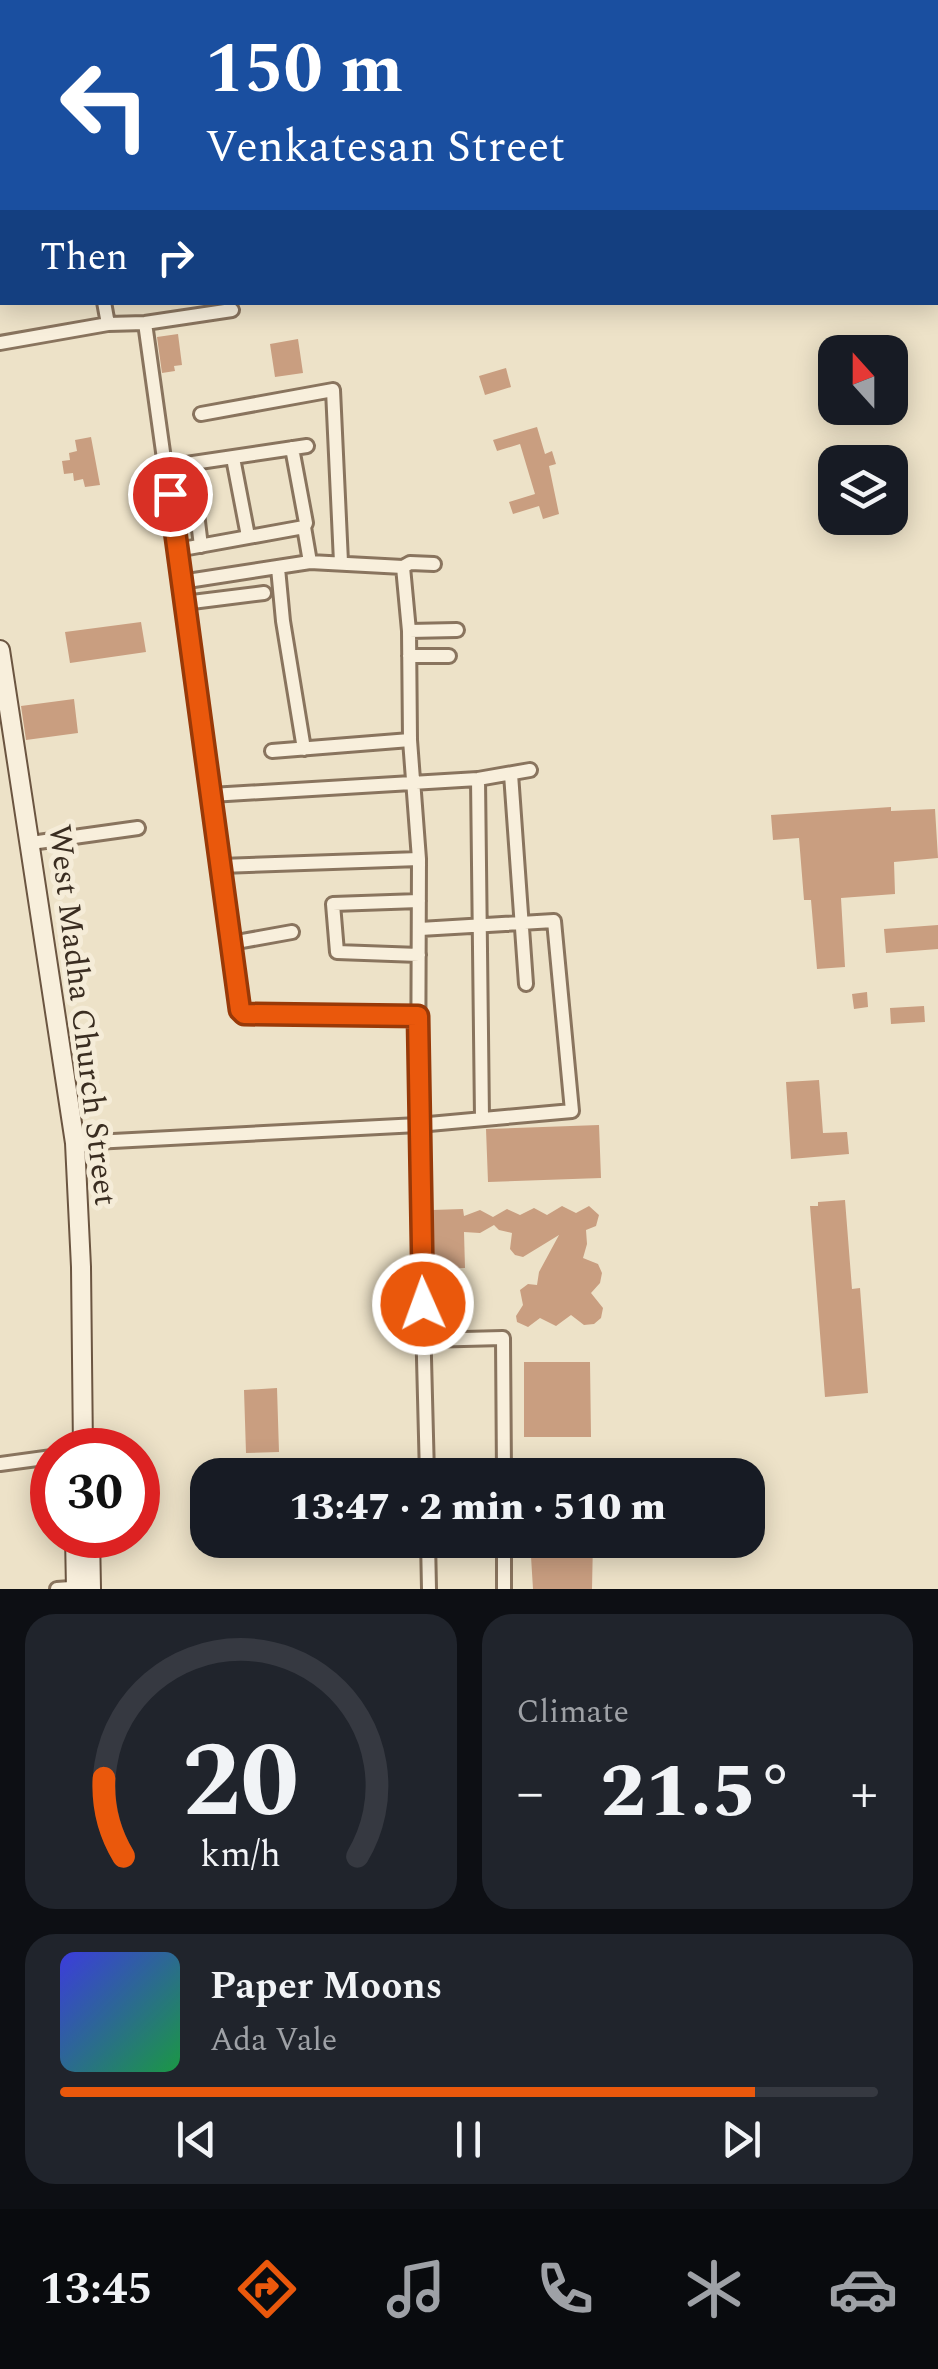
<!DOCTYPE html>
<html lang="en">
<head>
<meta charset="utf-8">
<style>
	body { margin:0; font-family:Spectral,serif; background:#20242c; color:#f1f3f6; height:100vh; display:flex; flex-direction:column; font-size:38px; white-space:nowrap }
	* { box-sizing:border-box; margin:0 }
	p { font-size:32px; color:#9ea1a6 }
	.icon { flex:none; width:55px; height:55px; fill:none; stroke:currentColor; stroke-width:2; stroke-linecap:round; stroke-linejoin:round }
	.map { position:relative; height:1589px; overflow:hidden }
	.panel { display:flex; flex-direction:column; gap:25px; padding:25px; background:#0d0f14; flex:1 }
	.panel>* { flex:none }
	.banner { position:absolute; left:0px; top:0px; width:940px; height:305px; box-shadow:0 5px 25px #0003; background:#1a4fa0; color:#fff; overflow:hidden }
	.needle { width:65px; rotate:339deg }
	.tools { position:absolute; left:818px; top:335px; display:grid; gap:20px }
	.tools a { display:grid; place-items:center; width:90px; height:90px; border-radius:20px; background:#171b24; box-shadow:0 5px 25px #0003; font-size:50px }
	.speed { position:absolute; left:30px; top:1428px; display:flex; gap:20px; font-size:50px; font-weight:700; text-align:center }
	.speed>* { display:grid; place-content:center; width:130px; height:130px; border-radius:50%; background:#171b24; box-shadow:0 5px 25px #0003; line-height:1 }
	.speed .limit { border:15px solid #d22; background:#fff; color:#111 }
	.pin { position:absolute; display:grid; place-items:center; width:85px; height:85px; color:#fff; margin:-42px; border:5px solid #fff; border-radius:50%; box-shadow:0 2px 10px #0007 }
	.me { position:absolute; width:110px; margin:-55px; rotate:358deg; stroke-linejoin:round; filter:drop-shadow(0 0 8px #0008) }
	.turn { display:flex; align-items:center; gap:35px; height:210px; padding:0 40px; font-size:45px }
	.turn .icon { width:130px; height:130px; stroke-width:2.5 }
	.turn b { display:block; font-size:70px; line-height:85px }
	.then { display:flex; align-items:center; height:95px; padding:0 40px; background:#0003; gap:20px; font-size:38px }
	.big { font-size:75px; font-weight:800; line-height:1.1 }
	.panel .widget { flex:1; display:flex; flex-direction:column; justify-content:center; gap:15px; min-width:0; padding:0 35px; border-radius:30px; background:#20242c }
	.panel .dial { align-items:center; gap:0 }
	.dial svg { height:260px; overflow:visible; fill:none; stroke:#363941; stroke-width:7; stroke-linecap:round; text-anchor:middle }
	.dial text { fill:#f1f3f6; stroke:none }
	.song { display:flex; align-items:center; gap:30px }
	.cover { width:120px; height:120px; border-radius:15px; background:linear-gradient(135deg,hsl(240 70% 55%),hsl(140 70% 35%)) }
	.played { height:10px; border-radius:5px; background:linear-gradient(90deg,#ea580c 85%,#363941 85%) }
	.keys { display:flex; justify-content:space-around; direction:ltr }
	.heat { display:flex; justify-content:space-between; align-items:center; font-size:55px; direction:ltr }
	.panel .tiles { flex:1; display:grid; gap:25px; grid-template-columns:1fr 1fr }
	.widget:last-child { grid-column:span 2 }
	.trip { position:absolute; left:190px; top:1458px; width:575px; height:100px; border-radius:30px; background:#171b24; box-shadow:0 5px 25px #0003; font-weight:800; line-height:100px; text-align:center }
	.tab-bar { display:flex; height:160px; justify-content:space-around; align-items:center; background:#090b0e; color:#9ea1a6 }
	.tab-bar .icon { width:70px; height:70px }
	.tab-bar .active { color:#ea580c }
	.tab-bar b { font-size:45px; color:#f1f3f6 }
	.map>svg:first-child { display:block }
	.building { fill:#c99e80 }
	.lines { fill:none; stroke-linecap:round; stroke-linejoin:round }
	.street-casing { stroke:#89745e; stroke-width:18 }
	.secondary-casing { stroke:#6b5541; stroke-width:22 }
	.street { stroke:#f8efdc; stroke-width:12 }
	.secondary { stroke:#f8efdc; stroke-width:18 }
	.route-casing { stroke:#983908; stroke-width:25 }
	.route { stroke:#ea580c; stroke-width:18 }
	.labels { text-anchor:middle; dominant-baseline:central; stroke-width:10; stroke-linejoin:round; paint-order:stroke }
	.street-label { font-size:32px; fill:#3a2d21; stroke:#f5ecd8 }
</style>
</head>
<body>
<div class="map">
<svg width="938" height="1589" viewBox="0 0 938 1589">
	<rect width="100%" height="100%" fill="#ede2c8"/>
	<path class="building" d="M178 334 182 365 174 366 175 371 162 373 157 337Z
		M298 339 303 373 275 377 270 344Z
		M506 368 511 387 485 395 479 376Z
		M537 427 545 454 552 451 556 464 549 466 559 514 543 519 539 506 513 514 509 502 535 494 520 444 497 451 493 440Z
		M91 437 100 485 85 487 83 479 74 481 73 473 64 474 62 461 70 460 69 453 77 451 75 440Z
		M141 622 146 652 70 663 65 632Z
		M74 699 78 733 26 740 21 706Z
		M891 807V811L935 809 938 858 894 862 895 894 841 898 845 967 817 969 811 900H804L799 838 773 840 771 815Z
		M938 925V949L886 953 884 929Z
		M867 992 868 1007 854 1009 852 994Z
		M924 1006 925 1022 891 1024 890 1008Z
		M819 1080 823 1133 847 1132 849 1154 791 1159 786 1082Z
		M599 1125 601 1178 488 1182 486 1129Z
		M845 1200 852 1289 860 1288 868 1393 825 1397 810 1206H818V1202Z
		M562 1206 576 1213 589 1206 599 1215 596 1226 586 1230 587 1244 583 1258 598 1264 602 1273 600 1283 591 1293 603 1308 601 1318 594 1324 584 1325 571 1315 556 1326 540 1318 528 1327 517 1322 516 1316 523 1305 520 1290 528 1284 537 1285 539 1272 559 1235 523 1257 515 1255 510 1249 512 1233 499 1230 494 1225 480 1233 464 1232 465 1268 434 1269 432 1210 463 1209 464 1216 480 1210 493 1217 507 1209 520 1215 534 1208 547 1215Z
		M524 1362H590L591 1437H524Z
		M277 1388 279 1452 246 1453 244 1390Z
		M530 1540H593L592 1589H533Z"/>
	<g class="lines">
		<defs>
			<path id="street" d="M58 0V2
				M0 1 24 0
				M104 302 108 324
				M145 323 241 1010 244 1014 418 1015
				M0 343 108 324 145 323 232 310
				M201 414 333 390 341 562
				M233 458 248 536
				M191 464 201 546
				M166 467 307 446
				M304 527 310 562
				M177 550 304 527 306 523 292 448
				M403 567 409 631 410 740 419 859 418 1125 427 1475
				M278 568 283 621 304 749
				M181 582 310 562 403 567 410 563 434 564
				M184 603 264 593
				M409 631 457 630
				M409 656H449
				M272 751 410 740
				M511 774 526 984
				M478 779 482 1118
				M211 795 478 779 530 770
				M31 843 138 828
				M221 866 419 859
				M231 943 292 932
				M419 955 337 952 333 904 419 901
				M75 1143 418 1125 572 1111 554 921 420 929
				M424 1340 503 1338 504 1475
				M0 1464 52 1457
				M428 1540 429 1589
				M504 1540V1589
				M57 1589 84 1587"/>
			<path id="secondary" d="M0 650 75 1143 81 1267 83 1450
				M75 1535 76 1589
				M90 1535 91 1589"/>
		</defs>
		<use href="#street" class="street-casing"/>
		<use href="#secondary" class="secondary-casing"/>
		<use href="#street" class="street"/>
		<use href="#secondary" class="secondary"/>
	</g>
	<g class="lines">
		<defs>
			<path id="route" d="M170 494 240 1010 244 1014 418 1016 423 1304"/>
		</defs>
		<use href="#route" class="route-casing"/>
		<use href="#route" class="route"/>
	</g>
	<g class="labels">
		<g class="street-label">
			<text transform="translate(82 1015) rotate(83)">West Madha Church Street</text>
		</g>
	</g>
</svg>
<div class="tools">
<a><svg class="needle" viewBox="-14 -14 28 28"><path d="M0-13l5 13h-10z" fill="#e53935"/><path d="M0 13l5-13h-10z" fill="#9ea1a6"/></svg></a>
<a><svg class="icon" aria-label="layers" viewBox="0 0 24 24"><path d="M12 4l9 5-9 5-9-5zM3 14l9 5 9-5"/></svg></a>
</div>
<div class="speed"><div class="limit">30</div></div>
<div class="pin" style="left:170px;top:494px;background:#d93025"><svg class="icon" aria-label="arrive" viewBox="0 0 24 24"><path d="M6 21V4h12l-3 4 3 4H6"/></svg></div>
<svg class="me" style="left:423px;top:1304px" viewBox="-20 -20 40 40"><circle r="17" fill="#ea580c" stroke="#fff" stroke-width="3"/><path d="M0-11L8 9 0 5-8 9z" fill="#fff"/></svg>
<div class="trip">13:47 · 2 min · 510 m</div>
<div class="banner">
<div class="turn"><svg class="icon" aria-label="left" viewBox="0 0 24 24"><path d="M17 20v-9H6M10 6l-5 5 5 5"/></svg><div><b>150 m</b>Venkatesan Street</div></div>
<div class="then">Then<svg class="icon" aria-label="right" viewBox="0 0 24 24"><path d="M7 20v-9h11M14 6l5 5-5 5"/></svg></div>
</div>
</div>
<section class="panel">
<div class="tiles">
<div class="widget dial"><svg viewBox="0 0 100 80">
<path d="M14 69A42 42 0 1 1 86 69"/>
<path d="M14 69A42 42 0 0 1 8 45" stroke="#ea580c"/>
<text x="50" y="56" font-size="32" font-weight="700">20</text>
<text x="50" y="72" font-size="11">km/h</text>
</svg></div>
<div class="widget"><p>Climate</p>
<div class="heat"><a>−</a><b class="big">21.5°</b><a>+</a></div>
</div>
<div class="widget">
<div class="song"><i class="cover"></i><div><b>Paper Moons</b><p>Ada Vale</p></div></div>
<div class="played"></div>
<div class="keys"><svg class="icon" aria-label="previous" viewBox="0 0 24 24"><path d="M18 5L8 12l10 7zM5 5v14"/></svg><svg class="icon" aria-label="pause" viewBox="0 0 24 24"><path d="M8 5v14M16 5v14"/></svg><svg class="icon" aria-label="next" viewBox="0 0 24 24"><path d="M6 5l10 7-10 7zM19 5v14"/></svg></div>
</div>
</div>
</section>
<nav class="tab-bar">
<b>13:45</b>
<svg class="icon active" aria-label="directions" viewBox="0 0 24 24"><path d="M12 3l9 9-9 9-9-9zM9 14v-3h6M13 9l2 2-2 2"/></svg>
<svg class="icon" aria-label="music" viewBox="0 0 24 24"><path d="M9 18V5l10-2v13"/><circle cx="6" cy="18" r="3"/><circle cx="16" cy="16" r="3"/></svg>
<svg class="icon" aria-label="phone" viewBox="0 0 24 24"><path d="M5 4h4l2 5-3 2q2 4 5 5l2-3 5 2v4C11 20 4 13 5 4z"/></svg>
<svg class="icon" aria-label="climate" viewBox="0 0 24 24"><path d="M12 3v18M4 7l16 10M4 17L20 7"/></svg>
<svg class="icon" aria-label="car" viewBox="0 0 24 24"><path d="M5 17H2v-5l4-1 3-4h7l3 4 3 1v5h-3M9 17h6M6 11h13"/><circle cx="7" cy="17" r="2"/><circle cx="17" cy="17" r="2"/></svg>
</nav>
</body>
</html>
